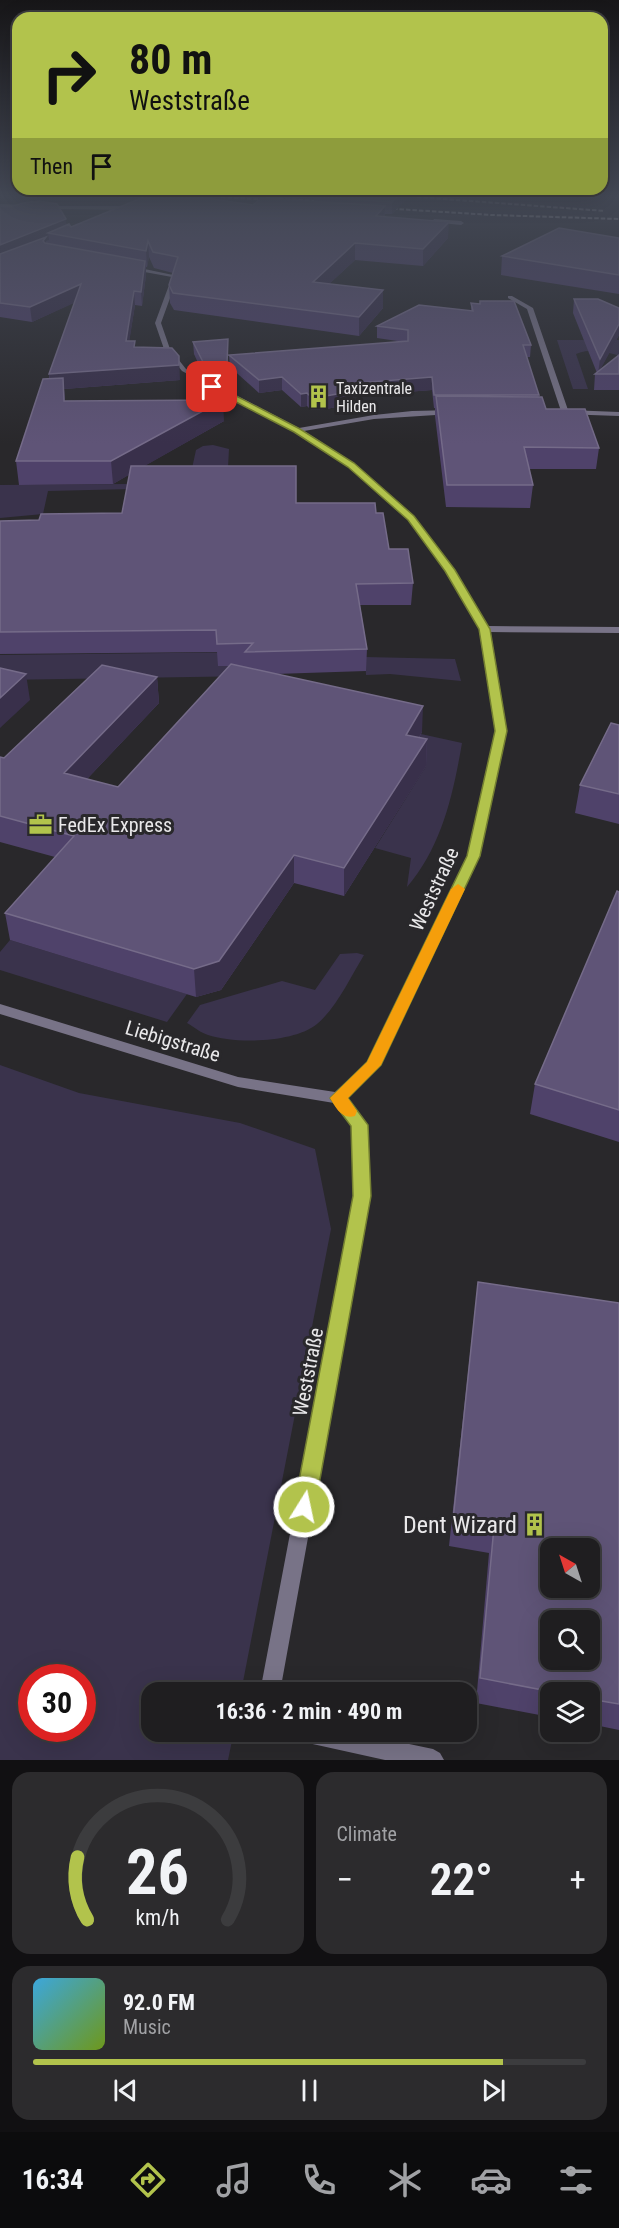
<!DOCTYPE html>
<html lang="en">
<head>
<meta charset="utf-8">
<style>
	body { margin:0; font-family:"Roboto Condensed",sans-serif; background:#2c2b2d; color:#f1f3f6; height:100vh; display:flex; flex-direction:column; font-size:22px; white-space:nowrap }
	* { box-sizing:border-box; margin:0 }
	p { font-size:20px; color:#a1a2a5 }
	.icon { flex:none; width:33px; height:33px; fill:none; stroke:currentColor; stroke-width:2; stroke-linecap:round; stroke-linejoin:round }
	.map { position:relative; height:1760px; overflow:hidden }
	.panel { display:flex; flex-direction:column; gap:12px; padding:12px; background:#111012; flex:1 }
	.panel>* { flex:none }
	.banner { position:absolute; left:12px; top:12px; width:596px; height:183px; border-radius:18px; box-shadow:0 6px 24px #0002,0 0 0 2px #3c3c3e; background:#b2c34c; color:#111; overflow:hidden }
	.needle { width:39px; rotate:321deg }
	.controls { position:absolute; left:540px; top:1538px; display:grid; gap:12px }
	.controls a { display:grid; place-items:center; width:60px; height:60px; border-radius:12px; background:#1f1e20; box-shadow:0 6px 24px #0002,0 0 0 2px #3c3c3e; font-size:30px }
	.speed { position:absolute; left:18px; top:1664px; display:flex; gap:12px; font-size:30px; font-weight:700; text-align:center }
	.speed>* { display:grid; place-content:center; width:78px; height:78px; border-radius:50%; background:#1f1e20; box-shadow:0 6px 24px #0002,0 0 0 2px #3c3c3e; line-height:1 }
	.speed .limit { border:9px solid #d22; background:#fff; color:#111 }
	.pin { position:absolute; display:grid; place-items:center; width:51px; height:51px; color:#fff; margin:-26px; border-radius:12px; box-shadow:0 3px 9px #0006 }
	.me { position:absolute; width:66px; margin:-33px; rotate:10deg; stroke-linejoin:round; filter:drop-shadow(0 0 4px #0008) }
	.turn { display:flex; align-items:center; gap:21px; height:126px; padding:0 18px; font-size:27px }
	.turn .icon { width:78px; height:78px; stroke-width:2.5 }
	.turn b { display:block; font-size:42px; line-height:51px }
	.then { display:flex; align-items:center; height:57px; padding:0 18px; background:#0003; gap:12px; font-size:22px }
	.big { font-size:45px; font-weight:700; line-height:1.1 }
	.panel .widget { flex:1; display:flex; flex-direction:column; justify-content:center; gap:9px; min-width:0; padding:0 21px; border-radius:18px; background:#2c2b2d }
	.panel .dial { align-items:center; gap:0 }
	.dial svg { height:156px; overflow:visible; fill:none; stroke:#3c3c3e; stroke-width:7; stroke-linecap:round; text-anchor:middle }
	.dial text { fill:#f1f3f6; stroke:none }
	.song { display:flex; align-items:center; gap:18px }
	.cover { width:72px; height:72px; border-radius:9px; background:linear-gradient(135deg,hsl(200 70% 55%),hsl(80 70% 35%)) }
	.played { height:6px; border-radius:3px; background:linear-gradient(90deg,#b2c34c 85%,#3c3c3e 85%) }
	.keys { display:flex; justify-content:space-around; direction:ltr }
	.heat { display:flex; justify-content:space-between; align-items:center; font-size:33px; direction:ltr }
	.panel .tiles { flex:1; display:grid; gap:12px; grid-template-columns:1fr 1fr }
	.widget:last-child { grid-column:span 2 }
	.trip { position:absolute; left:141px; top:1682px; width:336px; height:60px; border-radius:18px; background:#1f1e20; box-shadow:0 6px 24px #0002,0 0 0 2px #3c3c3e; font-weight:700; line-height:60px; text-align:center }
	.dock { display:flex; height:96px; justify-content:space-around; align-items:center; background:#0c0c0d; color:#a1a2a5 }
	.dock .icon { width:42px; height:42px }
	.dock .selected { color:#b2c34c }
	.dock b { font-size:27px; color:#f1f3f6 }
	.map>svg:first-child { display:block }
	.green { fill:#3a334c; fill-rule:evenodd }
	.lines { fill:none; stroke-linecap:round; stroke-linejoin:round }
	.street { fill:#787387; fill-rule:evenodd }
	.rail { stroke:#cfced1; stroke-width:2; stroke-dasharray:4.5 2; stroke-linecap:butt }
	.wall { fill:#4f426a }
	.shaded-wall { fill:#39304b }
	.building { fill:#5f5477; stroke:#756b89; stroke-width:1.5; fill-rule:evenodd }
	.route { fill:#b2c34c; stroke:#747f31; stroke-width:1.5 }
	.slow { fill:#f59e0b }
	.labels { text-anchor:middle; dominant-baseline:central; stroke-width:6; stroke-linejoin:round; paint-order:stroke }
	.far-poi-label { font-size:16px; fill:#e9e8ea; stroke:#29282b; text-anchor:start }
	.poi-label { font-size:20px; fill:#e9e8ea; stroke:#29282b; text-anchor:start }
	.street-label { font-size:20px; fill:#e9e8ea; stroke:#29282b }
	.near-poi-label { font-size:24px; fill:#e9e8ea; stroke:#29282b; text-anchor:end }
</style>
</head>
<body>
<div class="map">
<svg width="619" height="1760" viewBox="0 0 619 1760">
	<rect width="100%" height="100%" fill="#29282b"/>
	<path class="green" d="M557 340H619V363L617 355C600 351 593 348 576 354L588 389H573Z
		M213 445 229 449 227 486 191 473 196 450 203 446Z
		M126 484 133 486 132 489 48 491 43 514 0 518V485Z
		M255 652V676L0 680V655Z
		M365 657 455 659 461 681 390 674 366 675Z
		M421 734 462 743C453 795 442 846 407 887L411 858 375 848 426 766 403 761Z
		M10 940 187 994 167 1022 0 970V952Z
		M357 953 364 955C350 978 337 1007 317 1024 294 1043 235 1044 208 1035 201 1033 194 1027 187 1023L200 1005 282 981 315 990 340 954Z
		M0 1065 79 1093 240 1123 315 1149 331 1229 241 1692H152V1731H234L228 1760H0ZM32 1677H82V1728H32Z"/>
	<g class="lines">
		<path class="street" d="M0 204 27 205 30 207 0 208Z
			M43 206H132L135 208 132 210 45 209Z
			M434 219 461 221 464 223 461 225 432 222Z
			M130 266 178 276 161 323 170 349 186 369 299 428 374 415 412 411 454 410V414H451L374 419 304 431 354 463 414 516 454 570 487 626 619 627V633L489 632 506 731 480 856 380 1065 346 1099 366 1125 370 1196 280 1692H260L354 1196 352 1126 334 1103 238 1087 0 1014V1004L238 1077 335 1092 368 1062 468 856 496 731 479 629 446 571 408 520 348 467 295 432 182 371 164 349 155 323 172 277 128 269Z
			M508 296H512L533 308 568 410 619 412V416L562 414 527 309 508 298Z
			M289 1731H347L433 1749 440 1753 444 1760H385L299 1741 292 1738Z"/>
		<path class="rail" d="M221 197 275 200
			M417 197 605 211
			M266 198 332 202
			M380 208 492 215 619 219"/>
	</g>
	<path class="wall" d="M314 197H408L392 214H385V216L448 238 423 266 355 260 329 284 383 308 359 336 174 310 170 303 169 285 173 273 154 268 149 257 147 267H146V275L142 306 135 305 129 341 135 347 180 380 64 389 65 401 224 421 144 466 296 503 376 513 389 549 413 583 411 605H360L367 649 366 671 275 674 422 732 419 738 427 739 426 766 344 896 294 883 221 990 196 997 10 940 5 913 55 857 0 842V757L4 758 157 677 159 703 87 779 118 787 230 666H218L217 652 0 654V521L39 520 122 513 130 474 113 484 19 485 16 461 49 378V374L75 302 32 322 0 317V206L71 227 253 205 314 202Z
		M619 238V294L501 275 502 256Z
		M574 299 619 308V335L599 371 619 355V390H594L595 374 597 373 573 313Z
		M480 301 531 345 530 357H527L539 397 546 409 599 448 596 469H529L533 485 530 508 446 507 435 416V408H434L432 390 354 396V404L320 410H311L307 406 301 407 282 390 259 393 230 367 229 355 404 342 377 338V326L471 311V303L480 304Z
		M228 339 227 377 208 378 204 376 194 354 193 342Z
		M619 725V824L575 813 580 785Z
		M619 892V1142L530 1114 535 1084Z
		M619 1303V1730L590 1724V1692H550V1717L476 1703 489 1553 449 1546 475 1309Z"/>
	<path class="shaded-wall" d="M397 197H408L392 214V202Z
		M385 206 384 222 376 216Z
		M66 219 67 232 48 233 49 240 46 241 47 250 0 260V245Z
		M449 222 448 238 423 266V249Z
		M148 241 149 257 147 267 146 251Z
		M355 243V260L313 299V282Z
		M145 261 146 275 142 306 141 292Z
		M81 284 83 299 32 322 30 307Z
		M383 290V308L359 336V317Z
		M134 291 135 305 127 356 126 341Z
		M619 324V335L598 374 600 359Z
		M228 339 227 377 208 378V366Z
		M179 356 180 380 64 389 66 423 51 390 49 374Z
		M282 377V390L259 393V380Z
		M432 377V390L354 396V404L320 410V397L345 384Z
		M307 393V406L301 407V394Z
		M223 400 224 421 113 484 111 461Z
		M26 674 30 700 0 728V698Z
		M157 677 159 703 67 800 64 773Z
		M423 706 422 732 404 761 406 735Z
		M427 739 426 766 344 896V868Z
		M294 855V883L221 990 196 997 194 969Z"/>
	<path class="building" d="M144 197H199L253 205 261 198 385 206 376 216 449 222 423 249 355 243 313 282 383 290 359 317 173 293 169 285 178 257 153 252 148 241 146 251 48 233 69 224 71 227Z
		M320 197H397L392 202Z
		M39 201 57 204 66 219 0 245V206L10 207 23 203Z
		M559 228 619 238V275L502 256Z
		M46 237 43 241 45 243 145 261 141 292 134 291 126 341H135L134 347 172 348 179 356V365L49 374 81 284 30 307 0 303V254Z
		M574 299H598L619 308V324L600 359Z
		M480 301H514L531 345H523L539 395H434L432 377 345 384 354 391 320 397H311L307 393 301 394 282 377 259 380 229 355 408 341V330L377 326 419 305 473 311 471 303 480 304Z
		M228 339 227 364 208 366 204 364 193 342Z
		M619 355V374H595Z
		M63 378 64 401 223 400 111 461H16L43 379Z
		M436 396 542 397 546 409H585L599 448 524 447 533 485H447Z
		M131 466H296V503H375L376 513H383L389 549H408L413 583 356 584 367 649 245 652 253 643 217 644 216 630 0 632V521L39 520 41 514 122 513Z
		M231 664 423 706 406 735 427 739 344 868 294 855 219 961 194 969 5 913 74 836 0 816V757L4 758 102 665 157 677 64 773 118 787Z
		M0 668 26 674 0 698Z
		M611 723 619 725V794L580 785Z
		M617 891 619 892V1110L535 1084Z
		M478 1282 619 1303V1704L590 1699V1692H553L480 1678 494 1527 453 1520ZM550 1548H590V1587H550ZM550 1620H590V1659H550Z"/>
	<linearGradient id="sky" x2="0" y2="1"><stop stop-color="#171618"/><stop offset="0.44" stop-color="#434855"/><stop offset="1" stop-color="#434855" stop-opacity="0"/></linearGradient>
	<rect width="619" height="444" fill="url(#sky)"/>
	<path class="route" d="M209 385H215L300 429 354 463 414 516 455 570 490 629 507 731 480 856 381 1065 348 1098 368 1125 371 1196 315 1507 311 1514 304 1517 297 1514 294 1507 353 1196 351 1126 330 1098 367 1062 467 856 495 731 479 629 445 571 408 520 348 467 294 432 209 388Z"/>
	<path class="slow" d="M458 884 465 889 381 1065 348 1098 357 1111 355 1116C342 1120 336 1108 330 1098L367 1062 451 889Z"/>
	<defs>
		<symbol id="building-bare" viewBox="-9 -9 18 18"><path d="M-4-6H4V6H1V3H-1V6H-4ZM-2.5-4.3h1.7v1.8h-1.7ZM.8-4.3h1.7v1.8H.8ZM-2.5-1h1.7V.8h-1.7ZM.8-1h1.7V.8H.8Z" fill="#b2c34c" stroke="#29282b" stroke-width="2.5" paint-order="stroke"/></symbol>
		<symbol id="office-bare" viewBox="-9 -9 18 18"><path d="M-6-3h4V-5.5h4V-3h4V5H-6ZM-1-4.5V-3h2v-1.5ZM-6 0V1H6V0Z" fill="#b2c34c" stroke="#29282b" stroke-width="2.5" paint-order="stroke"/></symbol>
	</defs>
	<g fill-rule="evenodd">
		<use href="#building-bare" x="302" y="380" width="33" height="33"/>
		<use href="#office-bare" x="24" y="808" width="33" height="33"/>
		<use href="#building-bare" x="518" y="1508" width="33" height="33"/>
	</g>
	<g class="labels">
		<g class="far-poi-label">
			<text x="336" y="388">Taxizentrale<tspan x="336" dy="18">Hilden</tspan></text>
		</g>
		<g class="poi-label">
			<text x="58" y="825">FedEx Express</text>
		</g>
		<g class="street-label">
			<text transform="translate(434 889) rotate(-65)">Weststraße</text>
			<text transform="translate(173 1041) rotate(17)">Liebigstraße</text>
			<text transform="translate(308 1372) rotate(-79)">Weststraße</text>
		</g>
		<g class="near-poi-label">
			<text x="517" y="1525">Dent Wizard</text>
		</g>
	</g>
</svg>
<div class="controls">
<a><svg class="needle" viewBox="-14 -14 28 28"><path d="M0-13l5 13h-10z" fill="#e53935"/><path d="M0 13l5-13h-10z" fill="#a1a2a5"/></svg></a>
<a><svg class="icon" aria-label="search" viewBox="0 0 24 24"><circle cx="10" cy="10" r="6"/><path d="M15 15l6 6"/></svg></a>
<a><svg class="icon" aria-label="layers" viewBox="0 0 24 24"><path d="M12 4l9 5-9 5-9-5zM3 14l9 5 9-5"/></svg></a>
</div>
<div class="speed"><div class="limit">30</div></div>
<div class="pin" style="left:212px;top:387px;background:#d93025"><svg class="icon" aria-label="arrive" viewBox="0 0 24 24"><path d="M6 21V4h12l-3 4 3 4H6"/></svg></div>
<svg class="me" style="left:304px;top:1507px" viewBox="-20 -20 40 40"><circle r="17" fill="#b2c34c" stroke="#fff" stroke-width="3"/><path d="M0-11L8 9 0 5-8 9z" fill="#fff"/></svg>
<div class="trip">16:36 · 2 min · 490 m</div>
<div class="banner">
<div class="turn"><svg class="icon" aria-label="right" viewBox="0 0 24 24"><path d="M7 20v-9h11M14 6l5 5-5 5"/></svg><div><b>80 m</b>Weststraße</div></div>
<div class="then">Then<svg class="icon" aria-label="arrive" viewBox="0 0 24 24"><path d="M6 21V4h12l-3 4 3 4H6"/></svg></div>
</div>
</div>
<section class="panel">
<div class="tiles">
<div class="widget dial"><svg viewBox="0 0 100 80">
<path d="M14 69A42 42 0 1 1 86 69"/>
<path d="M14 69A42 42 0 0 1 9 37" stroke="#b2c34c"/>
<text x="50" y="56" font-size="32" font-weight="700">26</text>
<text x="50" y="72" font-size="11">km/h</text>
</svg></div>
<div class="widget"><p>Climate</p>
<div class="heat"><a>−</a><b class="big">22°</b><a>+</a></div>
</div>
<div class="widget">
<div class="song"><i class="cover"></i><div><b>92.0 FM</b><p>Music</p></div></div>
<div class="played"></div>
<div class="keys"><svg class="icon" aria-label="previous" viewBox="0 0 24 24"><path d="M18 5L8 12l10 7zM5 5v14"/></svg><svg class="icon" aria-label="pause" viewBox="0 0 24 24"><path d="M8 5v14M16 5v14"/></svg><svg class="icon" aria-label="next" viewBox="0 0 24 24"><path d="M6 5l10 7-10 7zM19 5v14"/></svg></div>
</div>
</div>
</section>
<nav class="dock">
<b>16:34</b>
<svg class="icon selected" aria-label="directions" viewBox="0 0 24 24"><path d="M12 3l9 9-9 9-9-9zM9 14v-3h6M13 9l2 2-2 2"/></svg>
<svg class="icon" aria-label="music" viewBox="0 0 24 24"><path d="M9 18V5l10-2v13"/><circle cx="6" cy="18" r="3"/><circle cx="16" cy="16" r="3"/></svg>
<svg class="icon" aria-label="phone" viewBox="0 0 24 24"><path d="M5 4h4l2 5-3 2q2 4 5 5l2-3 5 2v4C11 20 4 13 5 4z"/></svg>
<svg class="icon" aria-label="climate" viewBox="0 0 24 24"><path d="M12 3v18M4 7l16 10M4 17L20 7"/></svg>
<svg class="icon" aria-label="car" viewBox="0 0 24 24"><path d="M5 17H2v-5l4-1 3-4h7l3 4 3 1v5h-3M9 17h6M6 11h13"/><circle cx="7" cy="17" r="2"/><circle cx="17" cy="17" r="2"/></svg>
<svg class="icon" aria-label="filters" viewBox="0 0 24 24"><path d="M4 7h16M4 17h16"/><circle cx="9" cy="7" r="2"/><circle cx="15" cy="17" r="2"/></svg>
</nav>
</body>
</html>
